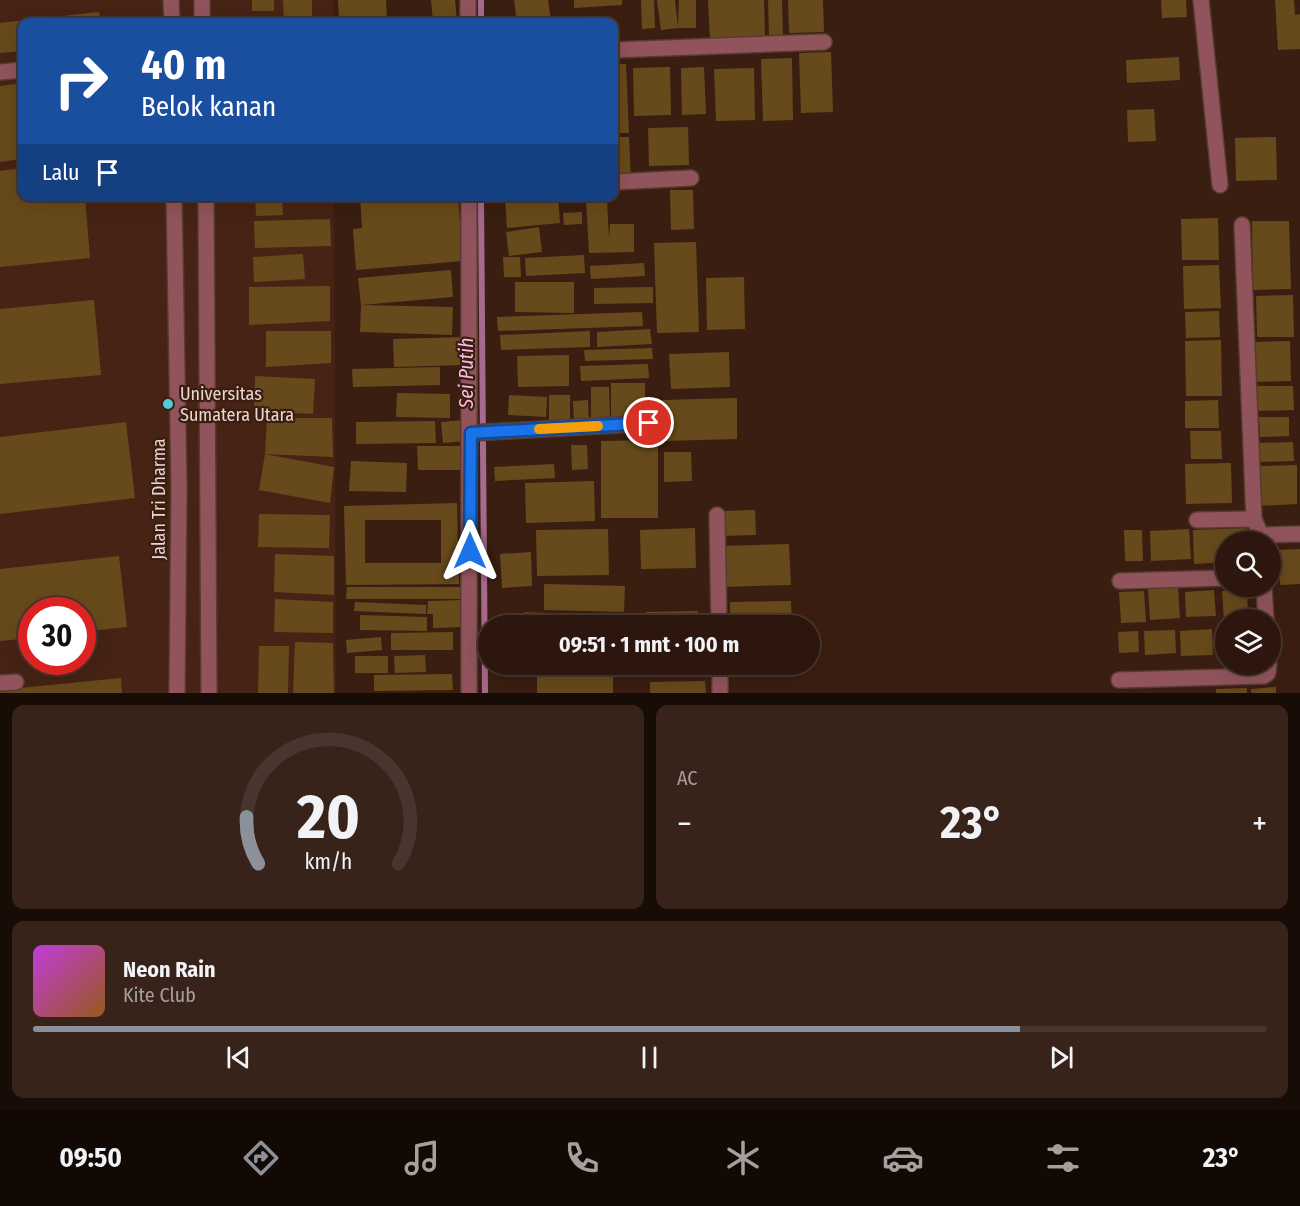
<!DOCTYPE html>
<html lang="id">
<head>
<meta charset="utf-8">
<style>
	body { margin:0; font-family:"Fira Sans Condensed",sans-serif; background:#38231b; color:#f1f3f6; height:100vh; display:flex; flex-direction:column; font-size:22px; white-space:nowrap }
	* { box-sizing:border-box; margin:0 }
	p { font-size:20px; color:#a69f9d }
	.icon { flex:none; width:33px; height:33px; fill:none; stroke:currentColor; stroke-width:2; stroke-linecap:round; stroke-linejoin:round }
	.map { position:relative; height:693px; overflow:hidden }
	.details { display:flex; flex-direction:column; gap:12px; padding:12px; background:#180c07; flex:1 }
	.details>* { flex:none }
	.banner { position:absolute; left:18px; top:18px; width:600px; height:183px; border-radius:12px; box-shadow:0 6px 24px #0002,0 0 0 2px #48352e; background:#1a4fa0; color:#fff; overflow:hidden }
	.tools { position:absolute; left:1215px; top:531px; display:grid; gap:12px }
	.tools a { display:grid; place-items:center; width:66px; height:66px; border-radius:50%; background:#2c160d; box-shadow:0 6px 24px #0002,0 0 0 2px #48352e; font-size:30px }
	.speed { position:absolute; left:18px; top:597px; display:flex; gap:12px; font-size:30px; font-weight:700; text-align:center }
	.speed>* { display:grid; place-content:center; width:78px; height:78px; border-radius:50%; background:#2c160d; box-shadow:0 6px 24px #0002,0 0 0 2px #48352e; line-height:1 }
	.speed .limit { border:9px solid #d22; background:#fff; color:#111 }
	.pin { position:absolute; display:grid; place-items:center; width:51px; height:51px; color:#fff; margin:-26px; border:3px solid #fff; border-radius:50%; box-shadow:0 2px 6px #0007 }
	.me { position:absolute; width:66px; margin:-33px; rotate:0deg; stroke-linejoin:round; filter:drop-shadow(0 0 4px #0008) }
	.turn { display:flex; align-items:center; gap:21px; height:126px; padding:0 24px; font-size:27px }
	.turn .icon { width:78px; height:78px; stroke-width:2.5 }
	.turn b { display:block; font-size:42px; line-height:51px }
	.then { display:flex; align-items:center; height:57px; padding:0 24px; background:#0003; gap:12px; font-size:22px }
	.big { font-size:45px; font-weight:700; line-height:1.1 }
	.details .card { flex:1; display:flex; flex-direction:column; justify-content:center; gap:9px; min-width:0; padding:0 21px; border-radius:12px; background:#38231b }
	.details .dial { align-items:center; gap:0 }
	.dial svg { height:156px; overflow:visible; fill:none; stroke:#48352e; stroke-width:7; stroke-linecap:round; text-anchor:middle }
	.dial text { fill:#f1f3f6; stroke:none }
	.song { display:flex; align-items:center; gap:18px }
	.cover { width:72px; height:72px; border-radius:9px; background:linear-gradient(135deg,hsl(290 70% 55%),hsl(30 70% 35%)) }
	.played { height:6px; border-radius:3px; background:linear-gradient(90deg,#8c9099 80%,#48352e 80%) }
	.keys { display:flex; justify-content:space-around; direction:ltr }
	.heat { display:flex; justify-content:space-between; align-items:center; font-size:33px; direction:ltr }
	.details .tiles { flex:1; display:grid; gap:12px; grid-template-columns:1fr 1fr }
	.card:last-child { grid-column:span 2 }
	.trip { position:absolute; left:478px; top:615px; width:342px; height:60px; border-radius:30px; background:#2c160d; box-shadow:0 6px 24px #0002,0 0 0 2px #48352e; font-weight:700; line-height:60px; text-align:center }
	.tabs { display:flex; height:96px; justify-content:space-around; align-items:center; background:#120905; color:#a69f9d }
	.tabs .icon { width:42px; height:42px }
	.tabs .on { color:#8c9099 }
	.tabs b { font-size:27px; color:#f1f3f6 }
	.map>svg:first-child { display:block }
	.built { fill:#462314; fill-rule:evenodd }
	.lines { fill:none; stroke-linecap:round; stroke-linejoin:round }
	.stream { stroke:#a56a8e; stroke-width:6 }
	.building { fill:#674a1b; fill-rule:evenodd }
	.minor-casing { stroke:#563b2f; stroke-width:18 }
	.minor { stroke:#91545c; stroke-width:15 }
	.route-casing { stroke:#114b97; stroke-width:15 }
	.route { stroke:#1a73e8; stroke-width:10 }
	.slow { stroke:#f59e0b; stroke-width:10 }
	.poi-dot { fill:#52cbd8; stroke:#3a1e11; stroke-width:2 }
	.labels { text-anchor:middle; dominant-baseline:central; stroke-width:4.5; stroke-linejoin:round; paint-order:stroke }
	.poi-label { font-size:18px; fill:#ead6ce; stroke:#3a1e11; text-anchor:start }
	.street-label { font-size:18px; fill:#ead6ce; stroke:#3a1e11 }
	.water-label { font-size:20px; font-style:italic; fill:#fdbce7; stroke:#3a1e11 }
</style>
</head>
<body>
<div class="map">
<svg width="1300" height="693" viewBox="0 0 1300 693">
	<rect width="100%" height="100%" fill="#3a1e11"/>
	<path class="built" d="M0 0H333V22H22V196L334 197 336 693H0ZM32 610H82V662H32Z"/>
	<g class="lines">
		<path class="stream" d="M481 22V0
			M481 196 485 693"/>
	</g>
	<path class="building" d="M252 0H274V11H252Z
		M283 0H312V22H284Z
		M338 0H386L387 22H339Z
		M431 0H455L457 22H433Z
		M514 0H548L551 20 517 22Z
		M574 0H622V5L574 8Z
		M641 0H654L655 28 642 29Z
		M657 0H675L678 28 661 30Z
		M679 0H696V28H678Z
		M708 0H764L765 38 710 40Z
		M768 0H782L783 36H769Z
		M788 0H823L824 32 789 33Z
		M1161 0H1186L1187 17 1162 18Z
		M1275 0H1294L1295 15 1300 14V49L1278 50Z
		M99 12 101 22H22V51L0 53V23Z
		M831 52 833 112 801 113 799 53Z
		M1179 57 1180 80 1127 83 1126 60Z
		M792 58 793 120 763 121 761 59Z
		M614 64H626L629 133H614Z
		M670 67 671 115 634 116 633 68Z
		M704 67 706 114 682 115 681 68Z
		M754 68 755 120 716 121 714 69Z
		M22 83V159L0 162V86Z
		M1154 109 1156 141 1128 142 1127 110Z
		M688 127 689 165 649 166 648 128Z
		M614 137H629L631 178 614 179Z
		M1276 137 1277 180 1236 181 1235 138Z
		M22 168V196H85L90 258 0 267V171Z
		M670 190H693L694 229 671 230Z
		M255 196H282L283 215 256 216Z
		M360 196H458L463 261 356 270 353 229 362 228Z
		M530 196H558L560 223 507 228 505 199Z
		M586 199H607L609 239 610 224H634V252L589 253Z
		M582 212V224L564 225 563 213Z
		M1218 218 1219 260H1182L1181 219Z
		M330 219 331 246 255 248 254 221Z
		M1252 221H1289L1291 289 1253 290Z
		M539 227 542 252 509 256 506 232Z
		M696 242 699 332 657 333 654 243Z
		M303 254 305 279 254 282 253 257Z
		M584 255 585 273 526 276 525 258Z
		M503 257H520L521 277H504Z
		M644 263 645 276 591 279 590 266Z
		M1219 265 1221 308 1184 309 1183 266Z
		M451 270 453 297 361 305 358 278Z
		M744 277 745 329 707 330 706 278Z
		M515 282H574V313L515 312Z
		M330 286V321L249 325V287Z
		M653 287V303L594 304V288Z
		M1293 295 1294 337H1257L1256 296Z
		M94 300 101 375 0 384V309Z
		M361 305 453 307 452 335 360 332Z
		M1219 311 1220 337 1186 338 1185 312Z
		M642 312 643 326 498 331 497 317Z
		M650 329 652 344 597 347V332Z
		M266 331H331V363L266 367Z
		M590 331V347L501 350 500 335Z
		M464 337V365L394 367 393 339Z
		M1221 340 1222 396H1186L1185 341Z
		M1290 341 1291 381 1254 382V342Z
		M652 348 653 359 585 361 584 350Z
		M729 352 730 387 671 389 669 354Z
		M569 355V386L518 387 517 356Z
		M648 364 649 378 581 381 580 366Z
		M440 367V385L353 387 352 369Z
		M255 376 315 379 313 414 254 411Z
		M611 383H645V418H611Z
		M1256 386H1293L1294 410 1256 411Z
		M591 387H609L610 421H591Z
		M397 393 450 394V418L396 417Z
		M509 395 547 397 546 417 508 415Z
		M549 395H570V425H549Z
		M737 398V439L664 441 663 400Z
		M588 400 589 424H574L573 401Z
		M1218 400 1219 428H1185V401Z
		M1259 417H1289V436L1260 437Z
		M267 418H332L333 457 265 454Z
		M464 420 466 441 443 443 441 422Z
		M435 421 436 443 356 444V422Z
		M126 422 135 498 0 514V437Z
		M1190 431H1221L1222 459H1191Z
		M658 440V518H601V441Z
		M1293 442 1294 461 1258 462 1257 443Z
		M571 445H587L588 469 572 470Z
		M417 446H464V470H418Z
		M664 452H691L692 481 664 482Z
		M265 454 334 467 330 503 259 490Z
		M351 461 407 463 406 492 349 491Z
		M1231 463 1232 503 1186 504 1185 464Z
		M554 464 555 478 495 481 494 467Z
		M1297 465V504L1258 506 1257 466Z
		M594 481 595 521 526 523 525 483Z
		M457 503 459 584 346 585 344 506ZM365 520H441V563H365Z
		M755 510 756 535 721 536 720 511Z
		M259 514 330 515 329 548 258 547Z
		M695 528 696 568 641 569 640 530Z
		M1247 528V542H1226V562L1194 564 1193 530Z
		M608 529 609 575 537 576 536 530Z
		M1189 529 1191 559 1151 561 1150 531Z
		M1124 530H1142L1143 561H1125Z
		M789 544 791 585 723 587 722 546Z
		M1300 549V584L1280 585 1278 550Z
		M531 552 532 586 502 588 500 554Z
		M275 554 334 556V595L274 592Z
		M119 556 127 627 82 632V610H32V638L0 641V569Z
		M544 584 625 586 624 612 544 610Z
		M347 587H461V599H346Z
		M1178 587 1180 618 1150 620 1148 588Z
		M1214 590 1216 616 1186 617 1185 592Z
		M1247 590 1248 619 1224 620 1222 591Z
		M1144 591 1146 622 1121 623 1119 592Z
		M275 599 333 602V633L274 632Z
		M463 600V627L433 628V614H427L428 601Z
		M791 601 792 626H730V602Z
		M355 602 426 605V614L354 611Z
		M698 611V626H646V612Z
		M524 612 599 615 598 626H523Z
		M360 615 427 617V631L360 630Z
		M1212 629 1213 655 1181 656 1180 631Z
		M1218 629H1226V658H1220Z
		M1175 630 1176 653 1145 655 1144 631Z
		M1138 631 1139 652 1119 653 1118 632Z
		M453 632V650H391V633Z
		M381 637 382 650 347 653 346 640Z
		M295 642 333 643 334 693H293Z
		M259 646H289L288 693H258Z
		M425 655 426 672 395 673 394 656Z
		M355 656H388V673H355Z
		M647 664H700V671L647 673Z
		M734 664H783V676L735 677Z
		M537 667H613V693H537Z
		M452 674 453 690 374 691V675Z
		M121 678 122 693H0V690Z
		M705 681 706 693H650V682Z
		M1276 687V693H1251V689Z
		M1247 688V693H1216V689Z"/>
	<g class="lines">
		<defs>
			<path id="minor" d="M171 0 172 22
				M202 0V22
				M1201 0 1220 185
				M468 22V0
				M614 50 824 42
				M0 72 22 70
				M614 182 691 178
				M174 196 179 488 177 693
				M206 196 209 693
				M1242 225 1254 519
				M471 433 649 423
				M717 515 719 626
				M1197 520 1254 519 1261 535 1300 534
				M1120 581 1226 578
				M1264 586 1266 620
				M720 664V693
				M1119 680 1264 676 1268 673 1269 664
				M0 683 16 682
				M469 693V196"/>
		</defs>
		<use href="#minor" class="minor-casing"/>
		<use href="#minor" class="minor"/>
	</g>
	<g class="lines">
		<defs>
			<path id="route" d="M470 551 471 433 649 423"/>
		</defs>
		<use href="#route" class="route-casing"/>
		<use href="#route" class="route"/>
		<path class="slow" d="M539 429 598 426"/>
	</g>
	<circle class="poi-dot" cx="168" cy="404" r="6"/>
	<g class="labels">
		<g class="poi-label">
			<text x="180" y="394">Universitas<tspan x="180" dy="21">Sumatera Utara</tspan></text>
		</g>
		<g class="street-label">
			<text transform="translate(159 499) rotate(-90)">Jalan Tri Dharma</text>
		</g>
		<g class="water-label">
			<text transform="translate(466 373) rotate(-90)">Sei Putih</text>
		</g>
	</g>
</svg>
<div class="tools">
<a><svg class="icon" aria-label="search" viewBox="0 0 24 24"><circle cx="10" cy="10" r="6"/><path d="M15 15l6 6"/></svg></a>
<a><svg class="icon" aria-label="layers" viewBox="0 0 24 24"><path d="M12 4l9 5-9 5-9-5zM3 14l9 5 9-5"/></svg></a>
</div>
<div class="speed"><div class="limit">30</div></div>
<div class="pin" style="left:649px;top:423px;background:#d93025"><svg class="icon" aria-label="arrive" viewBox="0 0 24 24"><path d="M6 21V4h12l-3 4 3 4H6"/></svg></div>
<svg class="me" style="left:470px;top:551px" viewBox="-20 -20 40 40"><path d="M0-17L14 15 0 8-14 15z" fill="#1a73e8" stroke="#fff" stroke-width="4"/></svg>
<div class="trip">09:51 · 1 mnt · 100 m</div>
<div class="banner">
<div class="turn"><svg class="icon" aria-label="right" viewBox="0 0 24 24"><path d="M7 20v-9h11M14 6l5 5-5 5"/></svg><div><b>40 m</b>Belok kanan</div></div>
<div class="then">Lalu<svg class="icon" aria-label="arrive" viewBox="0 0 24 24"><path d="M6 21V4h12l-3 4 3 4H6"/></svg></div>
</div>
</div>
<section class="details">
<div class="tiles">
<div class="card dial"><svg viewBox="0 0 100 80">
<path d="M14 69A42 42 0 1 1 86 69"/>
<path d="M14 69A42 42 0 0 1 8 45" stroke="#8c9099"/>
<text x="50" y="56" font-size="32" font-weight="700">20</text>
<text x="50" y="72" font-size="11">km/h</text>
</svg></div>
<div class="card"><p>AC</p>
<div class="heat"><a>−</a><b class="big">23°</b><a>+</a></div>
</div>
<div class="card">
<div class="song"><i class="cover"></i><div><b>Neon Rain</b><p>Kite Club</p></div></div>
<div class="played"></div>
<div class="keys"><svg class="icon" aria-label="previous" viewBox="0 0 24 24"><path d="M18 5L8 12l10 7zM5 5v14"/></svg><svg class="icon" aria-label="pause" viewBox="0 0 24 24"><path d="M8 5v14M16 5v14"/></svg><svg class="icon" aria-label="next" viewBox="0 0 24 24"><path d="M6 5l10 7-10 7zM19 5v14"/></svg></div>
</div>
</div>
</section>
<nav class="tabs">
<b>09:50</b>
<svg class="icon on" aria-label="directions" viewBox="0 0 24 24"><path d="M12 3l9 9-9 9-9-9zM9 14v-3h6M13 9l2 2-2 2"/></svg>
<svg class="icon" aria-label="music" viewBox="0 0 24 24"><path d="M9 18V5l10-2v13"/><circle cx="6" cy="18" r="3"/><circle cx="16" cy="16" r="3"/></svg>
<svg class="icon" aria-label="phone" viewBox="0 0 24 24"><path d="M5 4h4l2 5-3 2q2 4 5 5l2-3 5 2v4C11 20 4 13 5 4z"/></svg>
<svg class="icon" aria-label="climate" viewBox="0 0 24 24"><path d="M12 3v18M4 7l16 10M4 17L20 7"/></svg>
<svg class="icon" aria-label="car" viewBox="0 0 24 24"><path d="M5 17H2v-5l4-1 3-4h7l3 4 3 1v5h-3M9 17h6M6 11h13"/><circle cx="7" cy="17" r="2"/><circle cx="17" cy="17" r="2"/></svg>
<svg class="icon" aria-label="filters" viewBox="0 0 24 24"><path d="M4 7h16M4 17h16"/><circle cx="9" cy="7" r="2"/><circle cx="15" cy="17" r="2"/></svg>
<b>23°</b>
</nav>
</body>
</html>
